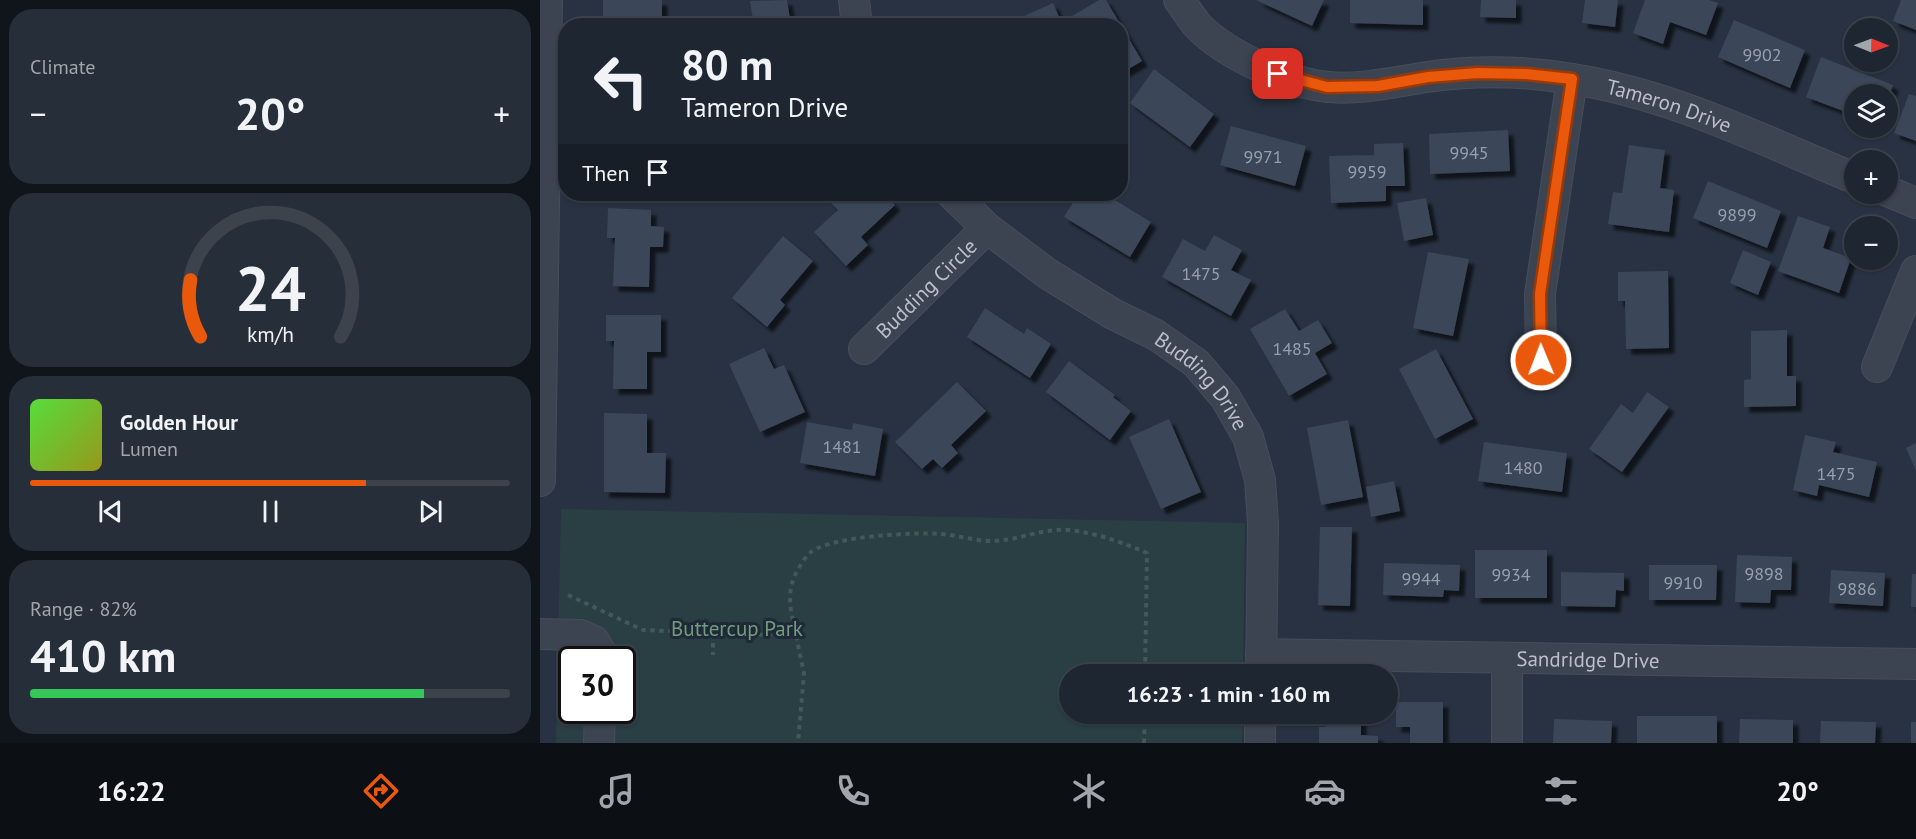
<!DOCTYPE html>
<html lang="en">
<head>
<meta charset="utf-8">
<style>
	body { margin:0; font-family:"PT Sans",sans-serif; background:#262e3a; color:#f1f3f6; height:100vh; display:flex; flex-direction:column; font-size:22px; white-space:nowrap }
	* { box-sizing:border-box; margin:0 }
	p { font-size:20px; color:#a1a5ac }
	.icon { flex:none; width:33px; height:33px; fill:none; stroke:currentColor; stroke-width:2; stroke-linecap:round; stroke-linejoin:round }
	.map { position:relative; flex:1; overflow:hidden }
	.side { display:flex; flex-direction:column; gap:9px; padding:9px; background:#10151c; width:540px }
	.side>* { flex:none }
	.hud { position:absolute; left:18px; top:18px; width:570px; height:183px; border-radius:24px; box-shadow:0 2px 4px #0004,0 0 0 2px #3c434d; background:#1e2632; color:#f1f3f6; overflow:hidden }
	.needle { width:39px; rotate:91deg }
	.buttons { position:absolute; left:1304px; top:18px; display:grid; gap:12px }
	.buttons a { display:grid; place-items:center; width:54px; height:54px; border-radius:50%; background:#1e2632; box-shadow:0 2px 4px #0004,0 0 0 2px #3c434d; font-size:30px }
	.speed { position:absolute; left:18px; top:646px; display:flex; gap:12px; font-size:30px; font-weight:700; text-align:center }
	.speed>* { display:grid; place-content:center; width:78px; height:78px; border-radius:50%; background:#1e2632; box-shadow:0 2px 4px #0004,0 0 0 2px #3c434d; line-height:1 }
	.speed .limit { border:3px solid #111; border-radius:9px; background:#fff; color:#111 }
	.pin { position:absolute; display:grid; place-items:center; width:51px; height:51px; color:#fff; margin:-26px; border-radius:12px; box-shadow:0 3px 9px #0006 }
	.me { position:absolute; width:66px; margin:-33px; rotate:359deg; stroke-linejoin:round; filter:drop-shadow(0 0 4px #0008) }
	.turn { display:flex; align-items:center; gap:21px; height:126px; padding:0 24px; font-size:27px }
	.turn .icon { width:78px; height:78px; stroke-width:2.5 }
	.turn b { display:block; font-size:42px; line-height:51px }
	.then { display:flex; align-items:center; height:57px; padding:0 24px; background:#0003; gap:12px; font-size:22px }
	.big { font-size:45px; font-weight:700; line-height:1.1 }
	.side .widget { flex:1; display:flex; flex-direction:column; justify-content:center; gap:9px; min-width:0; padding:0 21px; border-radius:24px; background:#262e3a }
	.side .dial { align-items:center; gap:0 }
	.dial svg { height:156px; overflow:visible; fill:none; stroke:#3c434d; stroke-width:7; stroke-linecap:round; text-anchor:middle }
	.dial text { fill:#f1f3f6; stroke:none }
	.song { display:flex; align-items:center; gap:18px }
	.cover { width:72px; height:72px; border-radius:9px; background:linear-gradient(135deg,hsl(110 70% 55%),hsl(60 70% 35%)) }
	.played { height:6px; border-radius:3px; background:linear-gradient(90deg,#ea580c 70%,#3c434d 70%) }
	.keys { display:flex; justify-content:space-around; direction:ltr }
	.heat { display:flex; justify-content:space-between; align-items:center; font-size:33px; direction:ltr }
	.charge { height:9px; border-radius:4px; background:linear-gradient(90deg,#34c759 82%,#3c434d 0) }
	.trip { position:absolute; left:519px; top:664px; width:339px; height:60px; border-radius:30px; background:#1e2632; box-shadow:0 2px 4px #0004,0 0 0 2px #3c434d; font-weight:700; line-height:60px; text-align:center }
	.tabs { display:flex; height:96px; justify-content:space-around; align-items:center; background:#0c0f14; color:#a1a5ac }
	.tabs .icon { width:42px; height:42px }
	.tabs .current { color:#ea580c }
	.tabs b { font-size:27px; color:#f1f3f6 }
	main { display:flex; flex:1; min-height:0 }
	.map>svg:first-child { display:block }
	.green { fill:#2a3f43; fill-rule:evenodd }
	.building { fill:#3a4658; filter:url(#shadow) }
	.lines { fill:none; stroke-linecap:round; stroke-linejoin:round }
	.minor-casing { stroke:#464d5b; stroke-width:32 }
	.path { stroke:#43585b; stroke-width:4; stroke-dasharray:4.5 4.5; stroke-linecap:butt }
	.minor { stroke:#3c4452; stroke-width:30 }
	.route-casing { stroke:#983908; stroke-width:15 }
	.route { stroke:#ea580c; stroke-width:10 }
	.labels { text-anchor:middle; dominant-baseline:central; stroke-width:6; stroke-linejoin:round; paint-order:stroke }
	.number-label { font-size:18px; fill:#979fad }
	.street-label { font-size:21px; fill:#b9bfcc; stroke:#202937 }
	.park-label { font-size:21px; fill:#719c7d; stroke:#202937 }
</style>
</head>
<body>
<main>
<section class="side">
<div class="widget"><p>Climate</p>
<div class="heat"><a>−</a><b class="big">20°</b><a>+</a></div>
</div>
<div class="widget dial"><svg viewBox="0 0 100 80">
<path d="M14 69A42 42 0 1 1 86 69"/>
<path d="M14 69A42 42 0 0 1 9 40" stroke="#ea580c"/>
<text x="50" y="56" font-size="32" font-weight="700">24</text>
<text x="50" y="72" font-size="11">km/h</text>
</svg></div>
<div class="widget">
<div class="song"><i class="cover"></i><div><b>Golden Hour</b><p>Lumen</p></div></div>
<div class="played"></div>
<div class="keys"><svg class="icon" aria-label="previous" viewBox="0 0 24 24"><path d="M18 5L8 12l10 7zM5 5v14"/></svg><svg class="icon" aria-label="pause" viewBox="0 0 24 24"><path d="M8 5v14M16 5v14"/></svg><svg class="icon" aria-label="next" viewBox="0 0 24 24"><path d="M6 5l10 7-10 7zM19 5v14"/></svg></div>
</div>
<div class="widget"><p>Range · 82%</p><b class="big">410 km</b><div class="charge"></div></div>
</section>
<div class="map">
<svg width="1376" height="743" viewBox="0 0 1376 743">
	<defs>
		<filter id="shadow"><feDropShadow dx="5.5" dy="5.5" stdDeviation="1.5" flood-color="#0009"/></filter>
	</defs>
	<rect width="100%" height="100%" fill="#283242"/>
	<path class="green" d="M21 509 705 523 703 675H530V714H703L702 743H16ZM32 660H82V711H32Z"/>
	<path class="building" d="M63 0H122V26H63Z
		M247 0 251 26H214L210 1Z
		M559 0H566L602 61 580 74V26H531L527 19Z
		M716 0H784L772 26Z
		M810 0H883V25L810 23Z
		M941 0H976V18L940 17Z
		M1045 0H1078L1075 27 1042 23Z
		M1105 0H1169L1178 3 1166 35 1130 22 1123 44 1093 33Z
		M1361 0H1376V30L1353 21Z
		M513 3 523 26H486L482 17Z
		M1194 20 1265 50 1250 88 1178 57Z
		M1281 57 1353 85 1347 101V94H1314V115L1266 97Z
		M614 69 674 114 650 147 590 103Z
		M1369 94 1376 96V141L1354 133Z
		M691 126 766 146 755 186 680 165Z
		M968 130 970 171 890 174 889 134Z
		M863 143 865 186H846V201L791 203 789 156 834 155V144Z
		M1089 145 1125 150 1120 188 1134 190 1129 232 1068 224 1073 192 1082 193Z
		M1168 181 1241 211 1227 248 1153 218Z
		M296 194H344L355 205 321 237 328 245 306 266 274 232 298 210 289 201Z
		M538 194H565L611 222 590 257 524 217Z
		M886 198 893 235 864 241 857 203Z
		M68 208 111 210V226L124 227 123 247H110L109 287 73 286 75 238H67Z
		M1258 216 1290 227 1283 248 1311 258 1299 293 1238 271Z
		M674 235 702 250 691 270 711 280 691 316 622 277 643 239 665 251Z
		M243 236 273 261 240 300 245 305 227 327 192 298Z
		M1203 250 1231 262 1218 295 1190 283Z
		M888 252 929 259 913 336 873 328Z
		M1128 271 1129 348 1086 349 1085 301H1078V272Z
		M445 308 484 334 487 328 511 344 490 378 427 337Z
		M745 309 759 331 778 320 792 343 775 353 787 374 749 396 710 329Z
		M66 315H121V352H107V389H73L74 341H66Z
		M1247 330V376H1256V406L1204 407V380L1211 379V331Z
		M224 348 234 369 244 365 265 412 220 432 189 364Z
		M896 349 933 419 895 439 859 369Z
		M529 361 575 395 573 397 591 411 570 440 506 392Z
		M417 382 446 411 411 445 418 453 402 468 393 459 382 469 355 442Z
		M1107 392 1129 407 1082 472 1049 449 1081 404 1093 413Z
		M64 413 107 414V453H126L125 493 64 492Z
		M629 419 661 492 621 509 589 437Z
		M808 420 823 497 781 505 767 428Z
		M267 422 312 430 313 423 343 429 335 476 260 463Z
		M1265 435 1296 442 1293 452 1337 462 1329 497 1279 485 1277 496 1253 490Z
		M944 442 1027 453 1022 492 938 481Z
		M1376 443V471L1366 448Z
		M854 481 860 511 831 517 826 487Z
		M780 527H812L810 606 778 605Z
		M935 550H1007V598H935Z
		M1197 555 1252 557 1251 590H1231L1230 603 1195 602Z
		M844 563 920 565 919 591 904 590 903 597 843 595Z
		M1109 565H1177L1176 600H1109Z
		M1291 570 1345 573 1343 606 1289 603Z
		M1021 572 1084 573V591L1076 590 1075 607 1021 606Z
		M1372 574H1376V607H1371Z
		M856 702H903V743H870V727H856Z
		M787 714H821V735L838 736V743H779V727H786Z
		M1097 716H1177V743H1097Z
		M1014 719 1072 721 1071 743H1013Z
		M1200 719 1253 720V743H1199Z
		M1281 721 1336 722 1335 743H1280Z
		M1371 722H1376V743H1371Z"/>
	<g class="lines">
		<defs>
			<g id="minor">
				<path d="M314 0 317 26"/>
				<path id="s1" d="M639 0C645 8 651 18 658 26 686 55 748 83 788 87 821 90 854 82 887 77 934 70 985 71 1032 79 1131 94 1222 140 1314 178"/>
				<path d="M1347 191 1376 203"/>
				<path id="s2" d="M412 194 447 228 508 274 573 314 616 335 656 363 685 397 708 437 720 480 723 524 721 675"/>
				<path id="s3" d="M324 349 447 228"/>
				<path d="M1001 360 1000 294 1032 79"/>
				<path d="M1337 367 1376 271"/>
				<path d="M0 481 7 0"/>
				<path d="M0 634 40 635 54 641 62 655V660"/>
				<path id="s4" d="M721 654 1376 664"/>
				<path d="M59 743 60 711"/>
				<path d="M720 743V714"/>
				<path d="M967 743V658"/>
			</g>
		</defs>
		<use href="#minor" class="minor-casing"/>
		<path class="path" d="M28 595 103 630 256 636C251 610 244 591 260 566 263 561 267 555 271 552 292 536 374 532 401 534 418 535 434 541 451 541 477 541 502 528 528 530 557 533 581 542 607 553L605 675
			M173 634V655
			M256 636 264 673 258 743
			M604 743 605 714"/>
		<use href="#minor" class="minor"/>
	</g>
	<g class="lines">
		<defs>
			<path id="route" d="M738 74 787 87 838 86 888 77 938 73 986 74 1032 79 1000 294 1001 360"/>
		</defs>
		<use href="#route" class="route-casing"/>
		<use href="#route" class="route"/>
	</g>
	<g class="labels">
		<g class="number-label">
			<text x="1222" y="54">9902</text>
			<text x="929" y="152">9945</text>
			<text x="723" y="156">9971</text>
			<text x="827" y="171">9959</text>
			<text x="1197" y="214">9899</text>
			<text x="661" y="273">1475</text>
			<text x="752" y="348">1485</text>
			<text x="302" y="446">1481</text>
			<text x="983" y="467">1480</text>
			<text x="1296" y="473">1475</text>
			<text x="1224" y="573">9898</text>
			<text x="971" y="574">9934</text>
			<text x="881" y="578">9944</text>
			<text x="1143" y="582">9910</text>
			<text x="1317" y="588">9886</text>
		</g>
		<g class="street-label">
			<text stroke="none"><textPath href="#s1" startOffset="524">Tameron Drive</textPath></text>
			<text stroke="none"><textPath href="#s3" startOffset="87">Budding Circle</textPath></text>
			<text stroke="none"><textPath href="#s2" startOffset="315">Budding Drive</textPath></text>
			<text stroke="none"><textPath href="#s4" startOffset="327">Sandridge Drive</textPath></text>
		</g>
		<g class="park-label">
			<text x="197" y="628">Buttercup Park</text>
		</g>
	</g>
</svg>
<div class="buttons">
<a><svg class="needle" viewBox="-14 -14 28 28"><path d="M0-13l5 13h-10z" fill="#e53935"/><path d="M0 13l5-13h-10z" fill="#a1a5ac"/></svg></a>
<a><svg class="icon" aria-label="layers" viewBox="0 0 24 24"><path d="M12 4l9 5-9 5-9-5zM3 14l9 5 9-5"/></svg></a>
<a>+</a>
<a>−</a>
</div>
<div class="speed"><div class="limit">30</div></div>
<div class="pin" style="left:738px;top:74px;background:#d93025"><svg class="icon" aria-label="arrive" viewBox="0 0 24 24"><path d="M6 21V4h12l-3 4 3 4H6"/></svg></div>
<svg class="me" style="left:1001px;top:360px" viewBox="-20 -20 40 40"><circle r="17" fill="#ea580c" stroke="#fff" stroke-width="3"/><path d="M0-11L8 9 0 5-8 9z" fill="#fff"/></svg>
<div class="trip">16:23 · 1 min · 160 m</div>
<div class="hud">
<div class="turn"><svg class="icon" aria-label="left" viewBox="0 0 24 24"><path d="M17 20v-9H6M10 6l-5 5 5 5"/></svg><div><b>80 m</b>Tameron Drive</div></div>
<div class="then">Then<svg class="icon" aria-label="arrive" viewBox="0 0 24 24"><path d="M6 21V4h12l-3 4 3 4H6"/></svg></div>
</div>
</div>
</main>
<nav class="tabs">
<b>16:22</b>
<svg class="icon current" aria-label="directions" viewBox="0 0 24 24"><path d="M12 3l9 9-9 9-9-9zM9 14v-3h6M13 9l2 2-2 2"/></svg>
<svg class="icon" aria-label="music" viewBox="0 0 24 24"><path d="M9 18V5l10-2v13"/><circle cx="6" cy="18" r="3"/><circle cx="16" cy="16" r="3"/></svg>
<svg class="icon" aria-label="phone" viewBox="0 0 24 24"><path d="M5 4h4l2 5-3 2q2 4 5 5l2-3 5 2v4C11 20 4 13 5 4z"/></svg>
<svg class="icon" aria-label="climate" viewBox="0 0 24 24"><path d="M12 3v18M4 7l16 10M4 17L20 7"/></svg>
<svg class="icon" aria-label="car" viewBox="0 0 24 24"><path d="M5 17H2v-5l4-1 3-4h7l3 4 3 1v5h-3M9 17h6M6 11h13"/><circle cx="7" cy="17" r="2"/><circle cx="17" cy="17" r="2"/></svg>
<svg class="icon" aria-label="filters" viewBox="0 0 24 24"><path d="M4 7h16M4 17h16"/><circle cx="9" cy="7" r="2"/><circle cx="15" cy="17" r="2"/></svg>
<b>20°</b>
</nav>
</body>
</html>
